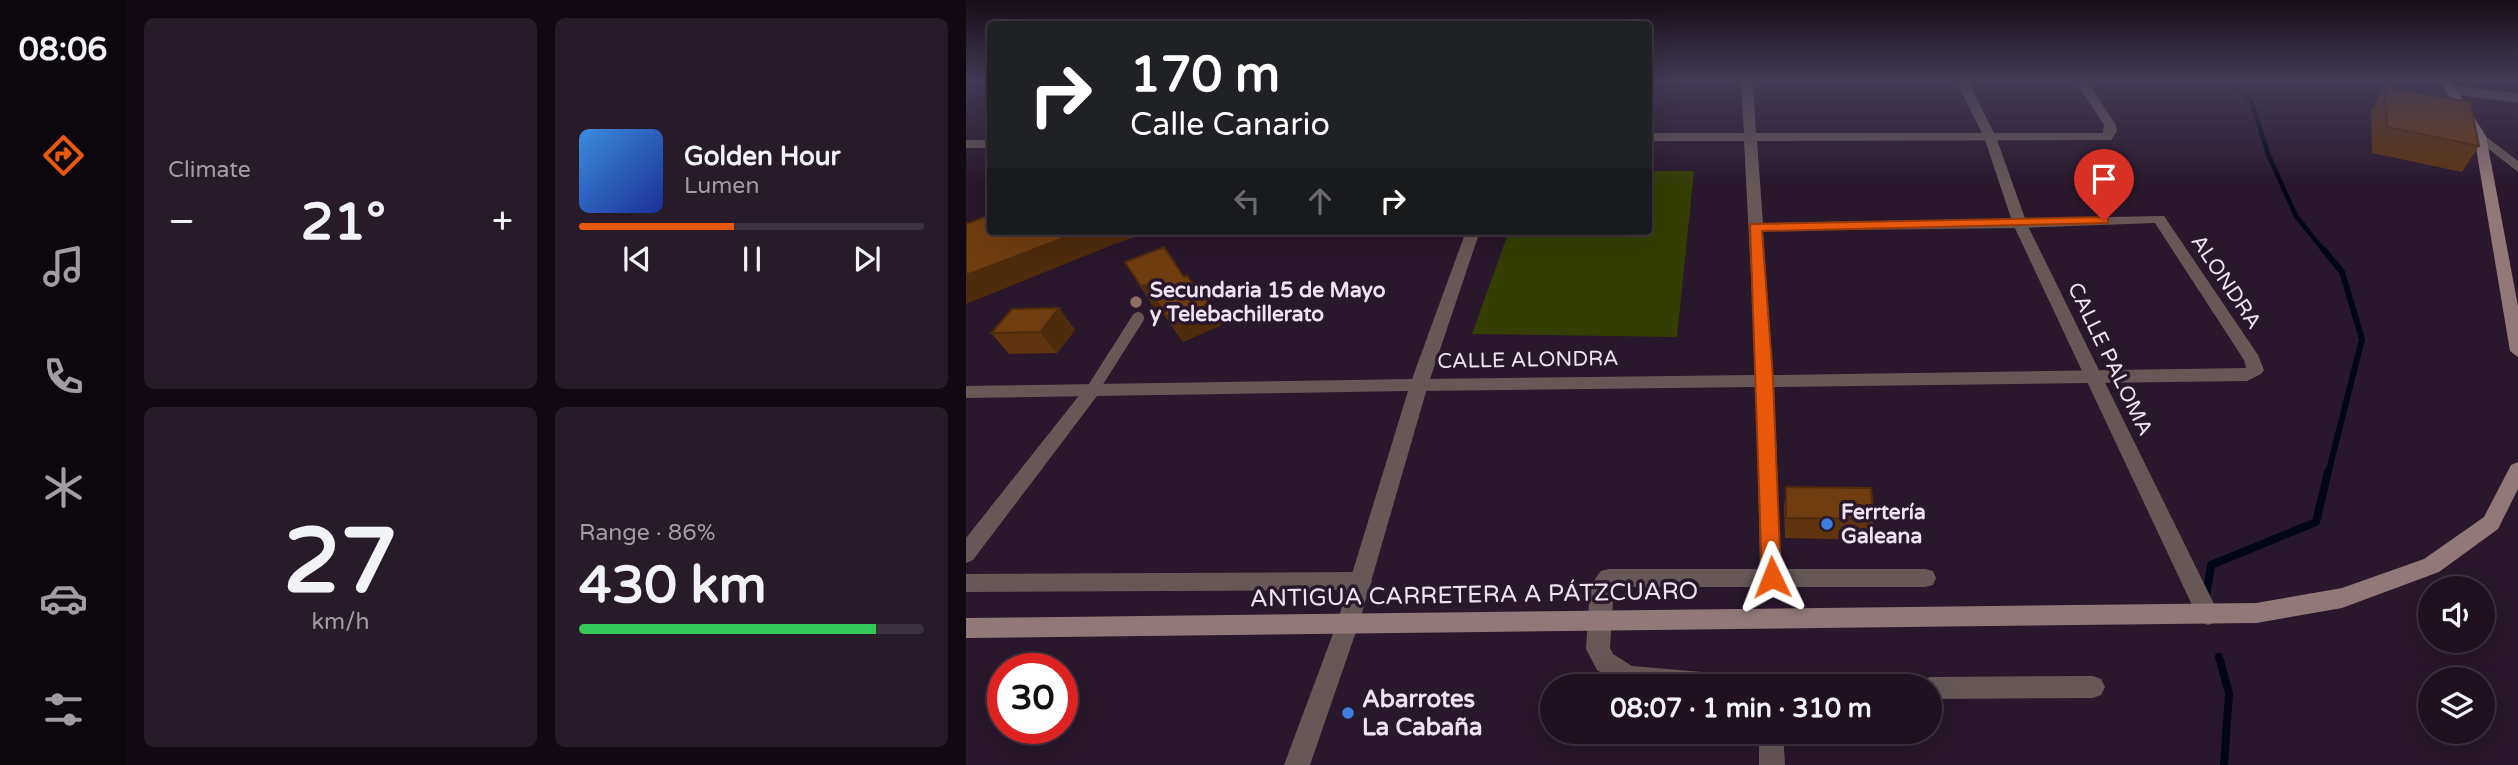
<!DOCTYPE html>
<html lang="en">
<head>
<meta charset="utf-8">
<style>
	body { margin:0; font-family:"Varela Round",sans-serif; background:#271a29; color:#f1f3f6; height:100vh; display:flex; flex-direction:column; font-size:26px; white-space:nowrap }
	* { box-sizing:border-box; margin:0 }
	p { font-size:23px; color:#a19da5 }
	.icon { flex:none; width:38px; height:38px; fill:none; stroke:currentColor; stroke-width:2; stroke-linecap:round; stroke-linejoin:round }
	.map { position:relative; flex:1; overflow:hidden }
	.side { display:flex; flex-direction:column; gap:18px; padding:18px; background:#110912; width:840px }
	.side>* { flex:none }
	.hud { position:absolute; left:21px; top:21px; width:665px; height:214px; border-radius:7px; box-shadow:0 7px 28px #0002,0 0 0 2px #3c313e; background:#202124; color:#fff; overflow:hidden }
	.fabs { position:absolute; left:1452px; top:576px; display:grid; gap:14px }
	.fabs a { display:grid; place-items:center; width:77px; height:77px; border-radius:50%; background:#1f1120; box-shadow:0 7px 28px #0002,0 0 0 2px #3c313e; font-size:35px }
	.speed { position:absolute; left:21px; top:653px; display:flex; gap:14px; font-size:35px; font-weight:700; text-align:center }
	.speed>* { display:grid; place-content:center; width:91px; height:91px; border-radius:50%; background:#1f1120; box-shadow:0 7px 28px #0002,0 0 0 2px #3c313e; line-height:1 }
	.speed .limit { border:10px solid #d22; background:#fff; color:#111 }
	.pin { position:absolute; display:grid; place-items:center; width:60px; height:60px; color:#fff; margin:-72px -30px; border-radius:50% 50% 50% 0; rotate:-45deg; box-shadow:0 0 7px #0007 }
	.pin .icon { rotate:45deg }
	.me { position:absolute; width:77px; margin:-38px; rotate:358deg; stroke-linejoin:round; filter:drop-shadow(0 0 5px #0008) }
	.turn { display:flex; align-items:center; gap:24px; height:147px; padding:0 28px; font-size:32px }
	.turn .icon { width:91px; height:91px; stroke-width:2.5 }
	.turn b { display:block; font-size:49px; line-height:60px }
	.lanes { display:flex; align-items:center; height:66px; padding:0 28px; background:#0003; justify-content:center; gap:35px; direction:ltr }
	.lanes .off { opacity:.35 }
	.big { font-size:52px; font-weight:700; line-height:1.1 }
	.side .tile { flex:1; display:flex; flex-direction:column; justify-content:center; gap:10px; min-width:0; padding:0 24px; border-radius:10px; background:#271a29 }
	.side .dial { align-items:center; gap:0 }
	.dial b { font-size:91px; line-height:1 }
	.song { display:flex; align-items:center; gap:21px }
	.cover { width:84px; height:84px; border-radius:10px; background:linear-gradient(135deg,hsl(210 70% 55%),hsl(230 70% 35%)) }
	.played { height:7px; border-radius:4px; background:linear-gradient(90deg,#ea580c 45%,#3c313e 45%) }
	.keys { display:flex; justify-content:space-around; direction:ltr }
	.heat { display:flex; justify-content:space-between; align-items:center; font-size:38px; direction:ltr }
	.charge { height:10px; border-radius:5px; background:linear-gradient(90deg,#34c759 86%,#3c313e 0) }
	.side .tiles { flex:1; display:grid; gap:18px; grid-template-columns:repeat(2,1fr) }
	.trip { position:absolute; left:574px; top:674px; width:402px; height:70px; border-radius:35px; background:#1f1120; box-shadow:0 7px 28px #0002,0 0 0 2px #3c313e; font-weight:700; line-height:70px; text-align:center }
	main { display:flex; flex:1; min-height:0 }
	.dock { display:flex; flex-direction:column; width:126px; justify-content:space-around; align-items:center; background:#0c070d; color:#a19da5 }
	.dock .icon { width:49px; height:49px }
	.dock .current { color:#ea580c }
	.dock b { font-size:32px; color:#f1f3f6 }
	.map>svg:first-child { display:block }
	.green { fill:#343e03 }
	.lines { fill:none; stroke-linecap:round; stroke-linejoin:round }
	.stream-far2 { stroke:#000616; stroke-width:4.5 }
	.stream-far1 { stroke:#000616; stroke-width:6 }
	.stream { stroke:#000616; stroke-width:8 }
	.service-far1 { stroke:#675858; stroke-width:9 }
	.service { stroke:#675858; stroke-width:12 }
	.minor { fill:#675858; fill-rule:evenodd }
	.tertiary { fill:#675858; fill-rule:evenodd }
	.secondary { fill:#907978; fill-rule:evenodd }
	.wall { fill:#60340e }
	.shaded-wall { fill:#4e2b0b }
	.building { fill:#703d10; stroke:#4e2b0b; stroke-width:2 }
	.route { fill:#ea580c; stroke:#983908; stroke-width:2 }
	.education-dot { fill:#8d6e63; stroke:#29172b; stroke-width:2.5 }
	.shop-dot { fill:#3f7fe0; stroke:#29172b; stroke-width:2.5 }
	.labels { text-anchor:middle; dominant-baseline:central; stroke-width:7; stroke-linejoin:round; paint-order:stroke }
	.street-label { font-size:21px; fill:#efe3f0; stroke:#29172b }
	.poi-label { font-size:21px; font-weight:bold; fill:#efe3f0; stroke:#29172b; text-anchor:start }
	.near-street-label { font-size:24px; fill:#efe3f0; stroke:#29172b }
	.near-poi-label { font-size:24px; font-weight:bold; fill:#efe3f0; stroke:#29172b; text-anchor:start }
</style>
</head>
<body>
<main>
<nav class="dock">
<b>08:06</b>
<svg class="icon current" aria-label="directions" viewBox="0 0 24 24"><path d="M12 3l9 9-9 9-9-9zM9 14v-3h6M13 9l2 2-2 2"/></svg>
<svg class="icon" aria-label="music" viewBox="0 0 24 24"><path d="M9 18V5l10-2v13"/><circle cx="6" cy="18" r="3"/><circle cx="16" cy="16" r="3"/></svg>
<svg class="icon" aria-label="phone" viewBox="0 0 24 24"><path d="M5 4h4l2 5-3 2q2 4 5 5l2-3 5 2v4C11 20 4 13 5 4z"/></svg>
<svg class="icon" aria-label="climate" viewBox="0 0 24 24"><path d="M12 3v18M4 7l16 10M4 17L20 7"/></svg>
<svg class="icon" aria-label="car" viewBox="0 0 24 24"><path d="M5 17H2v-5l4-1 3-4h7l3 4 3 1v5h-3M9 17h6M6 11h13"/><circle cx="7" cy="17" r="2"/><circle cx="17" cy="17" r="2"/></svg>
<svg class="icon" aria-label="filters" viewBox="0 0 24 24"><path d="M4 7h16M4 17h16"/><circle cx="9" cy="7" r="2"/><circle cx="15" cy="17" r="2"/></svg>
</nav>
<section class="side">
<div class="tiles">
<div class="tile"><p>Climate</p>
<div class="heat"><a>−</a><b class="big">21°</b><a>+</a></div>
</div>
<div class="tile">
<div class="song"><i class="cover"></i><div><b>Golden Hour</b><p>Lumen</p></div></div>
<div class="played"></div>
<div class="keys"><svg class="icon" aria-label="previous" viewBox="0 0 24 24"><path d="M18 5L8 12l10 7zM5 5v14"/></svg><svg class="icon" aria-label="pause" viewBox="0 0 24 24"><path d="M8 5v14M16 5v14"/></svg><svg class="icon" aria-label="next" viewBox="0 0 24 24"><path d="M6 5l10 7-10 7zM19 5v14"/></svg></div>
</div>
<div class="tile dial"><b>27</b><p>km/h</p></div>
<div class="tile"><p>Range · 86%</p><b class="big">430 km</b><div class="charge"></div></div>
</div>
</section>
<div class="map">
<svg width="1552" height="765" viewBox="0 0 1552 765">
	<rect width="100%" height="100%" fill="#29172b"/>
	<path class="green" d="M683 171H728L711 337 506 334 543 231H682Z"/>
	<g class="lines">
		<path class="stream-far2" d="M1263 81 1285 100 1302 154 1330 216 1359 252"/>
		<path class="stream-far1" d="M1358 250 1376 272 1396 339 1362 474"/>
		<path class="stream" d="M1240 597 1245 565 1350 522 1362 472
			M1253 657 1263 693 1258 765"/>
		<path class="service-far1" d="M1487 90 1552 98"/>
		<path class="service" d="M125 392 172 318"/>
		<path class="minor" d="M775 81H787L790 133H1137L1138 125 1109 81H1121L1150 125 1151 131 1145 140 791 141 797 223 1198 216 1292 355 1298 370 1295 374 1281 381 808 387 815 569H959L967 571 970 578 967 585 959 587H648L644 648 647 654 666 666 772 675 780 678 784 686H656L631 670 620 649 624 586 635 571 643 569H794L790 387 453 391 447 389 444 385 447 381 453 379 790 375 778 141H682V133H778ZM1189 223 1278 360 1280 368 807 375 797 231 1054 228Z
			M1514 132 1552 161V172L1510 139V133Z
			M0 140H24V148H0Z
			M125 386 131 388 134 392 131 396 7 560 0 563V538L119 388Z
			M395 572 403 574 406 581 403 588 395 590 0 592V574Z
			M382 613 390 616 393 623 344 765H318L371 623 374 616Z
			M1127 676 1135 679 1139 687 1135 695 1127 698 964 699V686H953L956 680 964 677Z
			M793 732H817L819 765H793Z"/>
		<path class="tertiary" d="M990 81H1002L1030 137 1061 224 1250 608 1253 615 1250 622 1242 625 1234 622 1047 224 1018 137Z
			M500 231H514L462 385 393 623 390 630 382 633 374 630 371 623 442 391 0 398V386L446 379Z"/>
		<path class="secondary" d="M1473 81H1485L1520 136 1552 306V357L1544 351 1508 136Z
			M1552 462V489L1532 529 1473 572 1376 608 1290 623 0 638V618L1290 603 1376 588 1458 559 1518 517 1545 465Z"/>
	</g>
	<path class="wall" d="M1419 87 1513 146 1496 172 1406 153 1405 111Z
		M159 262 218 277 255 325 217 342 192 306 188 308Z
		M93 308 109 330 91 353 43 354 25 333Z
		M820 487 908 519 904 540 819 538 818 508Z"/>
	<path class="shaded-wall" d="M116 231H187L146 245 0 304V275Z
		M179 285 192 306 188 308 175 286Z
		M243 304 255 325 217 342 204 320Z
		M93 308 109 330 91 353 74 332Z"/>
	<path class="building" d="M1419 87 1504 102 1513 146 1421 127Z
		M24 215V231H116L0 275V224Z
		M198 247 218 277 221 276 243 304 204 320 179 285 175 286 159 262Z
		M93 308 74 332 25 333 46 309Z
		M820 487 905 488 908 519 820 518Z"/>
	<linearGradient id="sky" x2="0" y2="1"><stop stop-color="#170d18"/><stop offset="0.43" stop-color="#433c55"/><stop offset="1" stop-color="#433c55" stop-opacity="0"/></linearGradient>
	<rect width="1552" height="188" fill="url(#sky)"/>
	<path class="route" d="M1138 217 1142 218V223L796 231 807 379 815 577 812 583 806 586 799 583 796 577 784 224Z"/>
	<circle class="education-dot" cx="170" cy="302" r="7"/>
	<g class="shop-dot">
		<circle cx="861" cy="524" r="7"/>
		<circle cx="382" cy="713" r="7"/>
	</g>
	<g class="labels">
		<g class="street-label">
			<text transform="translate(1260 282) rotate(56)">ALONDRA</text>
			<text transform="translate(1144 359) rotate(64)">CALLE PALOMA</text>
			<text transform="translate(562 360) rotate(-1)">CALLE ALONDRA</text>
		</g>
		<g class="poi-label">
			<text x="184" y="290">Secundaria 15 de Mayo<tspan x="184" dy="24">y Telebachillerato</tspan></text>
			<text x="875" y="512">Ferrtería<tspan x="875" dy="24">Galeana</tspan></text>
		</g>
		<g class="near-street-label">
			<text transform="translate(508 595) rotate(-1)">ANTIGUA CARRETERA A PÁTZCUARO</text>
		</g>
		<g class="near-poi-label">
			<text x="396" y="699">Abarrotes<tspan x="396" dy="28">La Cabaña</tspan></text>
		</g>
	</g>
</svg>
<div class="fabs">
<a><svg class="icon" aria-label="sound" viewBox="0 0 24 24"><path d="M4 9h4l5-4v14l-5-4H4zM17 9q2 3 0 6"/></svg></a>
<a><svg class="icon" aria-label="layers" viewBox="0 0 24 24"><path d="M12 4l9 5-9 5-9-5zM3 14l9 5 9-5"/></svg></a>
</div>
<div class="speed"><div class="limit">30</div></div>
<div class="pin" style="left:1138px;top:221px;background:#d93025"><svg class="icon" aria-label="arrive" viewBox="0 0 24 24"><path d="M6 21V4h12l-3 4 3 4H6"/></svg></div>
<svg class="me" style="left:806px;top:577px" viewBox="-20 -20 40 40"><path d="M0-17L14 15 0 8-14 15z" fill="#ea580c" stroke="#fff" stroke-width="4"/></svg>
<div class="trip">08:07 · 1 min · 310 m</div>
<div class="hud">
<div class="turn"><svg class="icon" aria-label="right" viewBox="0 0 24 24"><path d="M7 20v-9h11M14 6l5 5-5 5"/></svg><div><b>170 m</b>Calle Canario</div></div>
<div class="lanes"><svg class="icon off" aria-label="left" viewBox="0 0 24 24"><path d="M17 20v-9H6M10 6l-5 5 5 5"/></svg><svg class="icon off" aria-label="ahead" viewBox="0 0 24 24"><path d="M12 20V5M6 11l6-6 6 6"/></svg><svg class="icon" aria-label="right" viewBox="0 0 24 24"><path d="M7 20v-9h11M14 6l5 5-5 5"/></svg></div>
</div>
</div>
</main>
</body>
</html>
